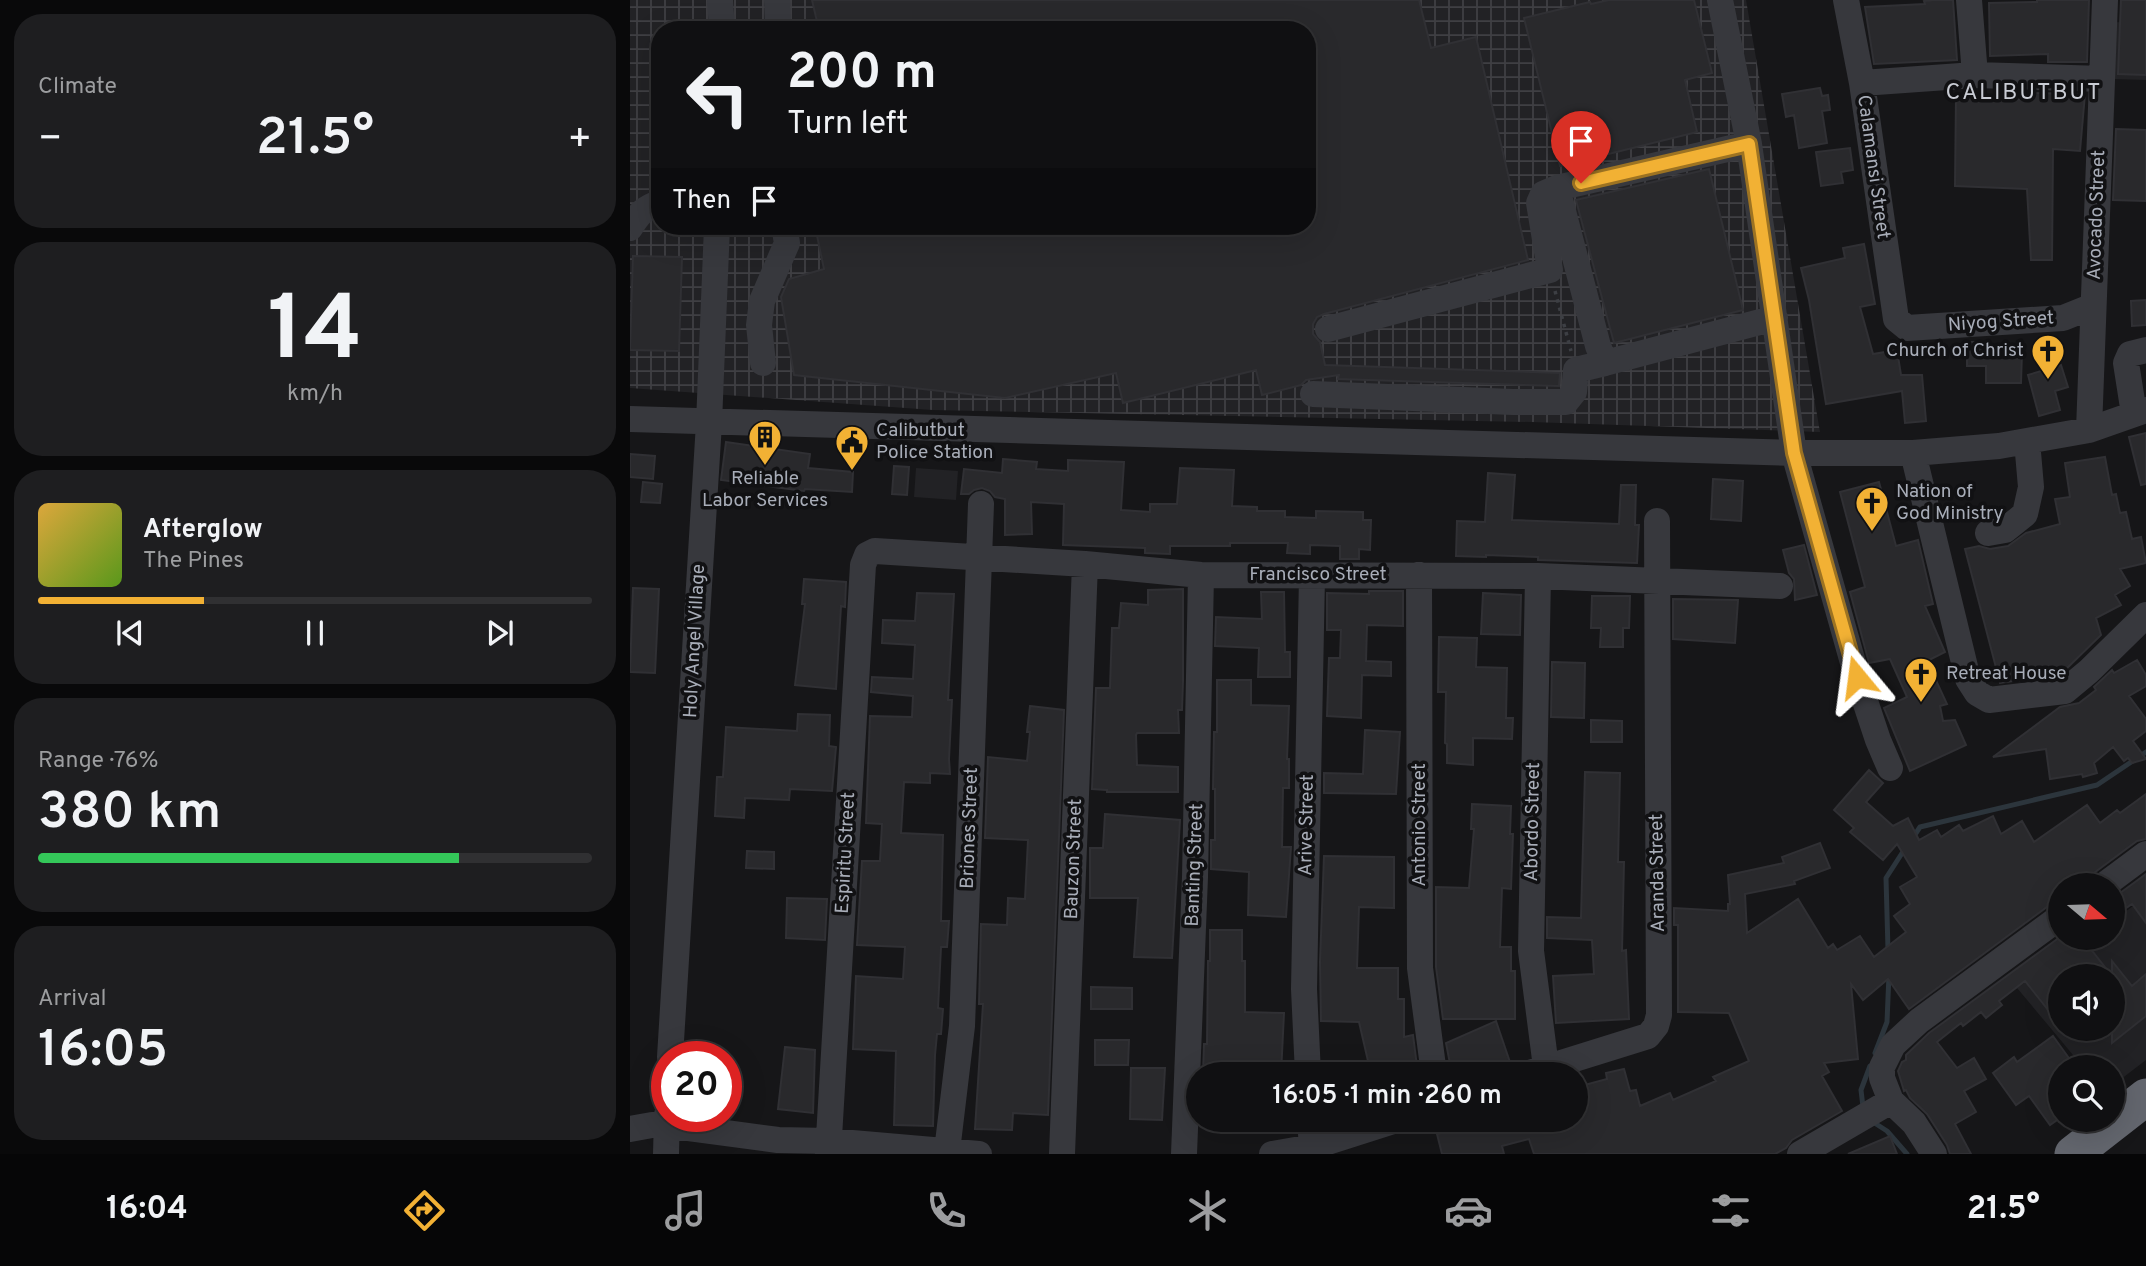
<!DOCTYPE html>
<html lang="en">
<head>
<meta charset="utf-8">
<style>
	body { margin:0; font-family:Overpass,sans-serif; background:#1e1e20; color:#f1f3f6; height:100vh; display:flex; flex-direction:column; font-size:26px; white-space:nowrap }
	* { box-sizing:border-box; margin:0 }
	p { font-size:23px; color:#9c9d9f }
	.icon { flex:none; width:38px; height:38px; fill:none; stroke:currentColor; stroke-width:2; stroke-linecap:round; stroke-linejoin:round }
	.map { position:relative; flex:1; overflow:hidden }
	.sheet { display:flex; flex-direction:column; gap:14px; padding:14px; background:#09090a; width:630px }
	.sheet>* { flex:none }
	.top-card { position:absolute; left:21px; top:21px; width:665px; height:214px; border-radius:28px; box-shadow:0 7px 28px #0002,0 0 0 2px #303032; background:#101012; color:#f1f3f6; overflow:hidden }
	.needle { width:46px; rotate:109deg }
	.controls { position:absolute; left:1418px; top:873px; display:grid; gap:14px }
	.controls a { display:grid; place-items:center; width:77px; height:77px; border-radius:50%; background:#101012; box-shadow:0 7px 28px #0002,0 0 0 2px #303032; font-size:35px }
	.speed { position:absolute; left:21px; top:1041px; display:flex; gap:14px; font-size:35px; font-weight:700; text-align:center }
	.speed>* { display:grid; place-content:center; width:91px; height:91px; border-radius:50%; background:#101012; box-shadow:0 7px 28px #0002,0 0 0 2px #303032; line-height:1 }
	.speed .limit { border:10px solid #d22; background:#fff; color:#111 }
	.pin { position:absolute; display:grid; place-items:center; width:60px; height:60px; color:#fff; margin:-72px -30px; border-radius:50% 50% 50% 0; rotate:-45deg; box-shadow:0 0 7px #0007 }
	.pin .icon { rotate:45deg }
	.me { position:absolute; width:77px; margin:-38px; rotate:344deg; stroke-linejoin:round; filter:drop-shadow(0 0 5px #0008) }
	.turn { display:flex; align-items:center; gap:24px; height:147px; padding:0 21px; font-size:32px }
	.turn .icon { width:91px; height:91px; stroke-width:2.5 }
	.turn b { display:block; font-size:49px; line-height:60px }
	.then { display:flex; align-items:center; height:66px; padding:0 21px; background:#0003; gap:14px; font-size:26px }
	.big { font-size:52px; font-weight:600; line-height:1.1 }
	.sheet .card { flex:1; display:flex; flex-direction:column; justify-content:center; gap:10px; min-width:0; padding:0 24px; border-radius:28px; background:#1e1e20 }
	.sheet .dial { align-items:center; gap:0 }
	.dial b { font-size:91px; line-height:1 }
	.song { display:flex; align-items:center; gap:21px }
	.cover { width:84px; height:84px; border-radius:10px; background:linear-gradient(135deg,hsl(40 70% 55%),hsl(90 70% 35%)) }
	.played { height:7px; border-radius:4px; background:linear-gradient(90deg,#f2b134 30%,#303032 30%) }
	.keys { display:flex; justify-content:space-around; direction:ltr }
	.heat { display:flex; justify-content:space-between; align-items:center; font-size:38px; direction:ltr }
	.charge { height:10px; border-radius:5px; background:linear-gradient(90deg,#34c759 76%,#303032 0) }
	.trip { position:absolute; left:556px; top:1062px; width:402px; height:70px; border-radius:35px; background:#101012; box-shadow:0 7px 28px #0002,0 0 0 2px #303032; font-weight:600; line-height:70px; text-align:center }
	.tab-bar { display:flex; height:112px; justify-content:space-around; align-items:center; background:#060607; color:#9c9d9f }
	.tab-bar .icon { width:49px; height:49px }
	.tab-bar .selected { color:#f2b134 }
	.tab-bar b { font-size:32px; color:#f1f3f6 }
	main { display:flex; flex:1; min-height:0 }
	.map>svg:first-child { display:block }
	.built { fill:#222225; fill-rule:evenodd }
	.industrial { fill:url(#industrial-grid); fill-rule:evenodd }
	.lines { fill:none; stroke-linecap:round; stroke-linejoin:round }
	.stream { stroke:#2c353c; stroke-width:5 }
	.building { fill:#29292c; stroke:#303034; stroke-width:2 }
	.path { stroke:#3d3f44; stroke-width:3.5; stroke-dasharray:3.5 5; stroke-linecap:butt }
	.minor { stroke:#37383d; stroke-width:26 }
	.highway { stroke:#63666e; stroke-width:37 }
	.route-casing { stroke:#9d7322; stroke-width:18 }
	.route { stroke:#f2b134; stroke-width:12 }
	.labels { text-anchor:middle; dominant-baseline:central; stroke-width:7; stroke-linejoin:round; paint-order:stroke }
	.street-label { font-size:19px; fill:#a8adb8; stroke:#111113 }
	.poi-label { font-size:19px; fill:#a8adb8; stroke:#111113; text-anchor:start }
	.quarter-label { font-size:23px; letter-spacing:2px; fill:#c9ccd4; stroke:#111113 }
</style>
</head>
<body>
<main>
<section class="sheet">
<div class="card"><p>Climate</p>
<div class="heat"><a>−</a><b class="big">21.5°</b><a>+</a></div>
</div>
<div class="card dial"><b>14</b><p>km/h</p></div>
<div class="card">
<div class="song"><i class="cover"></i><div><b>Afterglow</b><p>The Pines</p></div></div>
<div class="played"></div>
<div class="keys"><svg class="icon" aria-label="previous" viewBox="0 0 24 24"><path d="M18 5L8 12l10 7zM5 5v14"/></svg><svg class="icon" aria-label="pause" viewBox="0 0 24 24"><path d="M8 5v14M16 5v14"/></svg><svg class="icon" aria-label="next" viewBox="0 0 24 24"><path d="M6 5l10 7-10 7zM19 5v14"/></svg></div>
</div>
<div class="card"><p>Range · 76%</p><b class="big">380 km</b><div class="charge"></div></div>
<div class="card"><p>Arrival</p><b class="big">16:05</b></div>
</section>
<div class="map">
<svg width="1516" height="1154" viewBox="0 0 1516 1154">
	<defs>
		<pattern id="industrial-grid" width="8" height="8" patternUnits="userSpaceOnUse" patternTransform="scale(1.75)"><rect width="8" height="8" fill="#222225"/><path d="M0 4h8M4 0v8" fill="none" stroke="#3f3f43"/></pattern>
	</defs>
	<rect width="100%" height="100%" fill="#161618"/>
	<path class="built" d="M1482 22 1516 23V80L1482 79Z
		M286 468 328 471 326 500 284 497Z
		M1516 897V1060L1482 1086V1068L1453 1067 1387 988 1458 938H1482V921ZM1430 976H1482V1029H1430Z"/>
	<path class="industrial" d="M0 0H1116L1190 432 902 422 303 410 0 388ZM30 30H677V226H30Z"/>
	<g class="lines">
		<path class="stream" d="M1282 839 1290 827 1467 785 1516 752
			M1258 950 1256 878 1276 847
			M1245 1053 1257 1022 1259 974
			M1233 1107 1231 1090 1240 1066
			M1243 1122 1257 1131 1277 1154"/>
	</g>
	<path class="building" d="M182 0H789L801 48 846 37 898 260 694 314 687 317 683 324V334L690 342 695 365 930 373 929 386 708 379 709 375 676 380 671 385 632 395 626 370 493 403 486 373 375 398 164 375 151 297 159 279 194 269 185 226H677V30H189Z
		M979 0H1064L1082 73 1055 80 1067 132 930 166 894 18 960 2 961 4Z
		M1304 0H1323L1327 60 1244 64 1235 7 1295 4 1294 1Z
		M1407 0H1459L1457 62H1418V54L1360 56 1359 3 1407 2Z
		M1491 0H1516V75L1488 74Z
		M1190 88 1192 96 1198 95 1200 110 1192 111 1197 143 1169 148 1164 115 1156 117 1152 94Z
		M1401 93 1455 94 1450 151 1423 149 1422 260H1401L1397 189 1325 186 1326 97 1401 100Z
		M1486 129 1516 130V201L1483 200Z
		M1220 148 1223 170 1211 172 1213 183 1191 186 1186 152Z
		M1079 169 1113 310 984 343 946 200Z
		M1234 244 1245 304 1230 307 1243 354 1267 350 1271 375H1292L1296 421 1275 423 1272 391 1196 404 1179 300 1171 268 1215 258 1213 248Z
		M3 256 52 257 49 351 0 350Z
		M1516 300V325L1502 326 1501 301Z
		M1337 342H1352V352H1392L1391 383H1356V366H1337Z
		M1431 365 1438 387 1425 391 1430 410 1409 416 1398 375Z
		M1516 433V484L1511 485 1499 437Z
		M96 442 180 454 178 468 223 472 222 492 175 489 174 491 91 480Z
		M0 454 25 456 23 479 0 477Z
		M1475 457 1482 495 1486 494 1490 513 1496 512 1502 539 1511 537 1516 563 1490 569 1500 586 1485 595 1491 605 1466 618 1471 635 1431 674 1370 683 1335 549 1349 546 1360 549 1378 546 1396 533 1430 524 1425 499 1440 497 1435 463Z
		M373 459 407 462 406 469 438 471V460L494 462 491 510 520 512V504H547L550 468 604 470 602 506 627 507V511H655V517L686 518V511L733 512V520H741L740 550 729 549V559H710V546L680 545V554L657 553 658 543H600V546H540V554L515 553V548L433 545 434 504 401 502 402 534 375 535V499L365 497 360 491 352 488 344 490 339 494H331L334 469 372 473Z
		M264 466 279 467 277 495 262 494Z
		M858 473 885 475 882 520 989 524 991 485H1006L1005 525H1009L1007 563 908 560V557L856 555V557L826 556 827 521 855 522Z
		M1083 479 1113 481 1111 521 1081 519Z
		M13 482 32 484 30 503 11 502Z
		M1249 482 1266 546 1288 540 1303 604 1295 606 1315 652 1297 661 1317 704 1310 706 1313 721 1325 720 1336 745 1280 771 1254 708 1277 697 1260 659 1239 663 1220 592 1235 587 1210 492Z
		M1174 545 1187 595 1165 600 1164 579 1159 573 1153 550Z
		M174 579 216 582 215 607 211 606 206 689 165 685 175 604H172Z
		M3 588 29 589 25 673 0 672Z
		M553 589V681L552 710H548L549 733H507L506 735 507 765 548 767V792H477V790L462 789 466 688H480L482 628H489L491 603 518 605V590Z
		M739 591H773V626L737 625 736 661 761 662V676L732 675 731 718 697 716 699 658H710L711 630H697V593L739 594Z
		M631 592H654L655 652H660V677H628L629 648 585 646 586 617 632 619Z
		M287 593 324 594 318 700H322L319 759 320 774 300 773V783L274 782 271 833 313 835 311 921H319L317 947H311L308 1008 313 1009 311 1034H307L305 1055 303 1126 264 1125 266 1051 223 1049 226 976 273 979 275 947 227 945 232 861H250L252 824 236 823 240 716 282 717 283 696 241 692 242 677 283 679 285 645 252 643 253 620 285 621Z
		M853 593 891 595 890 635 851 634Z
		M962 596H1000L999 628H993V647H970L971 628H961Z
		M1043 599 1108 600 1105 643 1043 639Z
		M809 637 847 638 846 667 877 668 876 718H883L882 739 843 738V765L817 763V744L815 743 816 692H808Z
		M1507 660 1516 675V686L1499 696 1516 719V731L1503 741 1516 759 1502 763 1498 758 1494 761 1483 747 1464 763 1467 773 1453 777 1452 774 1420 779 1416 749 1363 757 1430 707 1449 703 1466 690 1464 687 1482 670 1484 673Z
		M922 662 955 663 954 718 921 717Z
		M587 680H621V705L659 706 657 759H659V788H653L652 847H661L656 917 618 915 619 872 581 869V840H585V789H583L584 732H587Z
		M400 706 434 710 418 1115 383 1113 382 1130 345 1129 353 1004H349L351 924 377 925 378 898 395 899 398 840 355 838 358 757 397 761 400 732H397Z
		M168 714 200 715 199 746 206 747 202 791 160 789 159 800 115 798 114 818 85 816 87 777H93L96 727 167 731Z
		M961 720 992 721V742H961Z
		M735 730 770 732 766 794 694 793V773L733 774Z
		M1239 770 1253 783 1236 802 1263 826 1278 818 1289 840 1307 830 1311 837 1329 825 1333 831 1363 816 1371 834 1392 821 1404 842 1457 805 1470 823 1487 810 1490 813 1516 794V839L1507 841 1464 873 1458 886H1430V901L1421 904 1279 1009 1258 979 1233 1000 1221 984 1228 1059 1194 1063 1199 1072 1192 1076 1212 1111 1162 1140 1156 1148 1145 1154H904L899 1139 872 1146 874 1154H812L807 1134 845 1124 844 1120H947V1087L977 1079 976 1073 994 1069 1000 1091 1006 1090 1010 1106 1040 1093 1043 1100 1086 1081 1083 1077 1119 1061 1099 1013 1048 1012V925H1044V908L1098 911V904H1100L1098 875 1154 863 1152 857 1190 843 1200 868 1164 881 1165 884 1115 894 1117 933 1168 899 1198 948 1203 944 1207 950 1230 936 1244 957 1276 932 1264 916 1280 904 1270 887 1287 877 1267 844 1253 860 1220 832 1224 828 1204 810Z
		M955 772 990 773 988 862H994L992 951 996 950 999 1019 926 1023 923 976 964 974 962 940 917 938V917L951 918Z
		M842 804 881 806 880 834H883L881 889 872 888 870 947H881V971H885V1019H813L806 967V887L839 888 844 829H841Z
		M475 814 550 820 542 958 504 957 508 898H460V848H473Z
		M117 851 144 852V869L116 868Z
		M694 856 764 857V908L729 907 727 968H768V999H774V1037L783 1035 788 1074H741L729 1022 691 1021 690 962Z
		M1516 874V923L1502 904 1482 918V899Z
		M157 898 197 899 195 940 156 938Z
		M580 930H612V961H615V1012L654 1013 651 1074H573L574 1044H577L578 961H580Z
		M1430 937 1452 938 1482 976V961L1502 986 1516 974V1016L1482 1043V976H1430V1002L1419 1011 1395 981 1369 1001 1372 1005 1356 1018 1351 1012 1333 1026 1331 1023 1307 1042 1327 1068 1344 1058 1356 1079 1334 1091 1346 1112 1325 1124 1341 1154H1320L1317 1145 1297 1114 1280 1098 1276 1090 1274 1091 1268 1071 1272 1062 1276 1060V1055L1299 1033Z
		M461 987 502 988V1009H461Z
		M866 1021 882 1068 864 1074H822L816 1043Z
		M1423 1036 1446 1068H1430V1089L1418 1097 1430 1113V1118L1420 1125 1399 1096 1386 1105 1363 1073 1384 1057 1387 1062Z
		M465 1040H499L498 1065H465Z
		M155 1047 185 1050 183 1113 148 1109Z
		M501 1068H535L532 1120 500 1119Z
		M1260 1136 1267 1154H1218Z"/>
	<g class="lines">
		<path class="path" d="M925 291 941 351"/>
		<path class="minor" d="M90 0 92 30
			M147 0 148 30
			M1090 0 1119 144 1164 453 1227 677 1248 740 1260 768
			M1216 0 1232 83 1266 319 1277 328 1433 318 1463 306
			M1339 0 1345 75
			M1232 83 1345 75 1472 79
			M1119 144 927 188 968 346 975 363 1145 318
			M0 228C8 215 14 207 30 203
			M698 329 920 270 909 203 913 194 927 188
			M133 363 129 325 132 301 157 243 154 226
			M683 394 883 402H936L944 392 946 370 975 363
			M1504 414 1496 363 1500 354 1516 350
			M0 419 1164 453H1283L1369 446 1459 430 1516 410
			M1459 430 1475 0
			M1283 453 1338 679 1347 693 1359 700 1435 691 1459 671 1516 615
			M1358 533 1375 530 1395 514 1401 487 1397 441
			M789 575 790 968 804 1074
			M908 576 901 951 916 1067
			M1473 886 1516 854
			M40 1057 79 423 87 226
			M678 1074 674 989 682 576
			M896 1074 1018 1036 1026 1026 1029 1015 1027 521
			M680 1120 682 1147
			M0 1129 22 1125H36L148 1140 199 1141 349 1154
			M317 1151 332 1026 351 504
			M36 1154 37 1115
			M198 1154 233 565 237 555 245 551 455 564 571 575 908 576 1150 586
			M432 1154 455 564
			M554 1154 565 877 571 575
			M642 1154 682 1147 766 1120
			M1170 1154 1261 1101
			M1304 1154 1284 1123 1261 1101 1252 1078V1067L1263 1045 1289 1021 1430 917"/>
		<path class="highway" d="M1443 1154 1516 1097"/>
	</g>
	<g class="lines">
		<defs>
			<path id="route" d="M951 183 1119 144 1164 453 1227 677"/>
		</defs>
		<use href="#route" class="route-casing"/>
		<use href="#route" class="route"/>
	</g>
	<defs>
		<symbol id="church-pin" viewBox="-11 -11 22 30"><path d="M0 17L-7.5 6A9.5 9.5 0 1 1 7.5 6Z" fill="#f2b134" stroke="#111113"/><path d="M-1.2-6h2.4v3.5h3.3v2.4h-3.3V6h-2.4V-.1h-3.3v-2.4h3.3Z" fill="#111"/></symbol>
		<symbol id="building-pin" viewBox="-11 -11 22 30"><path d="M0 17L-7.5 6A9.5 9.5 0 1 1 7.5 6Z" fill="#f2b134" stroke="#111113"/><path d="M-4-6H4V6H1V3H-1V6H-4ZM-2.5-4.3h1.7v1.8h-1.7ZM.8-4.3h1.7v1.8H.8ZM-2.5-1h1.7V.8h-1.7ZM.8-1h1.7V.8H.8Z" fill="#111"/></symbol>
		<symbol id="civic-pin" viewBox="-11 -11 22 30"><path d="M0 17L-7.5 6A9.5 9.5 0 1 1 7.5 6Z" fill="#f2b134" stroke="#111113"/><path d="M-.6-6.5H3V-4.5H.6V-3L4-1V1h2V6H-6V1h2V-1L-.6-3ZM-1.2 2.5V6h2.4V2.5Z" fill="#111"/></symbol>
	</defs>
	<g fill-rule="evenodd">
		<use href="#church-pin" x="1399" y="332" width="38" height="52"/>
		<use href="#building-pin" x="116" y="418" width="38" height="52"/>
		<use href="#civic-pin" x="203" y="423" width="38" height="52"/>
		<use href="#church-pin" x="1223" y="484" width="38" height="52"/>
		<use href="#church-pin" x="1272" y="655" width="38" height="52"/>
	</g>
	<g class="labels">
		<g class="street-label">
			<text transform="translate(1243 167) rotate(82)">Calamansi Street</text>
			<text transform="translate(1467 215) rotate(-88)">Avocado Street</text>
			<text transform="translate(1371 322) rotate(-4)">Niyog Street</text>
			<text x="688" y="575">Francisco Street</text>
			<text transform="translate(65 641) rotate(-87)">Holy Angel Village</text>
			<text transform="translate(903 822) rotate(-89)">Abordo Street</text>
			<text transform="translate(677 825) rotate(-89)">Arive Street</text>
			<text transform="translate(790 825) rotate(-90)">Antonio Street</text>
			<text transform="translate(340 828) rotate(-88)">Briones Street</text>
			<text transform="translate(216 853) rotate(-87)">Espiritu Street</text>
			<text transform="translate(444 859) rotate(-88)">Bauzon Street</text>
			<text transform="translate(565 865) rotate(-88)">Banting Street</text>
			<text transform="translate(1028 873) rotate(-91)">Aranda Street</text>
		</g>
		<g class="poi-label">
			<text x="1394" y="351" text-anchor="end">Church of Christ</text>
			<text x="246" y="431">Calibutbut<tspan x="246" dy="22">Police Station</tspan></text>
			<text x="135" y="479" text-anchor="middle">Reliable<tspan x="135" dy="22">Labor Services</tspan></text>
			<text x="1266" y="492">Nation of<tspan x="1266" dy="22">God Ministry</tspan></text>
			<text x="1316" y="674">Retreat House</text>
		</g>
		<g class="quarter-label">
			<text x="1394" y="93">CALIBUTBUT</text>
		</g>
	</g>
</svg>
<div class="controls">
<a><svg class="needle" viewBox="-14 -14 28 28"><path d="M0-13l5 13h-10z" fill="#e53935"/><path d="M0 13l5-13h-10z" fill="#9c9d9f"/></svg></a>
<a><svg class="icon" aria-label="sound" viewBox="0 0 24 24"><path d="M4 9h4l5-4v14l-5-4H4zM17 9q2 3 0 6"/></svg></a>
<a><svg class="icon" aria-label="search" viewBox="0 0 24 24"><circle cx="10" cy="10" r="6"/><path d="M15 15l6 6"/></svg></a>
</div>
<div class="speed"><div class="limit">20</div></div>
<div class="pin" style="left:951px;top:183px;background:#d93025"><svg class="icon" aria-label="arrive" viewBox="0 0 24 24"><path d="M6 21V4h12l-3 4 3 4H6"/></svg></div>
<svg class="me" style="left:1227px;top:677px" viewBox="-20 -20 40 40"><path d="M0-17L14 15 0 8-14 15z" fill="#f2b134" stroke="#fff" stroke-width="4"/></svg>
<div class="trip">16:05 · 1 min · 260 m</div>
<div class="top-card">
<div class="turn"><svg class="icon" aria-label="left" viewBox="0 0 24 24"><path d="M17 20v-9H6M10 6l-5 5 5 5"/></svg><div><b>200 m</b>Turn left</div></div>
<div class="then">Then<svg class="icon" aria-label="arrive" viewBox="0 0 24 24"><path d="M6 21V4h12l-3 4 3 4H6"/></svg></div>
</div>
</div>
</main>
<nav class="tab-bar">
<b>16:04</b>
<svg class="icon selected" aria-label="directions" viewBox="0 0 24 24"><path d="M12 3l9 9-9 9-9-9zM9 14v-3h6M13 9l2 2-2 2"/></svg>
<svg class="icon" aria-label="music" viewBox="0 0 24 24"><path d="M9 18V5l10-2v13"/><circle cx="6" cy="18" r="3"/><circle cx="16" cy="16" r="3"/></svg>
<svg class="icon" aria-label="phone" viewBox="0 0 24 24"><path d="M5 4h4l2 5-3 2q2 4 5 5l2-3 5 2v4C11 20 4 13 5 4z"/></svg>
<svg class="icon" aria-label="climate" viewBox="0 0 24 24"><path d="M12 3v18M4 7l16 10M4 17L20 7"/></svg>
<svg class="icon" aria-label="car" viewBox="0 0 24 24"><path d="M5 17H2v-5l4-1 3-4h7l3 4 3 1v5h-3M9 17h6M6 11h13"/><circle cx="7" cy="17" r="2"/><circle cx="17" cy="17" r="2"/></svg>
<svg class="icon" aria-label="filters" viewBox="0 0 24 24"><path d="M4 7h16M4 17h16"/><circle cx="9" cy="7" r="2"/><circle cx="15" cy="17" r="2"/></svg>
<b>21.5°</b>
</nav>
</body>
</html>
